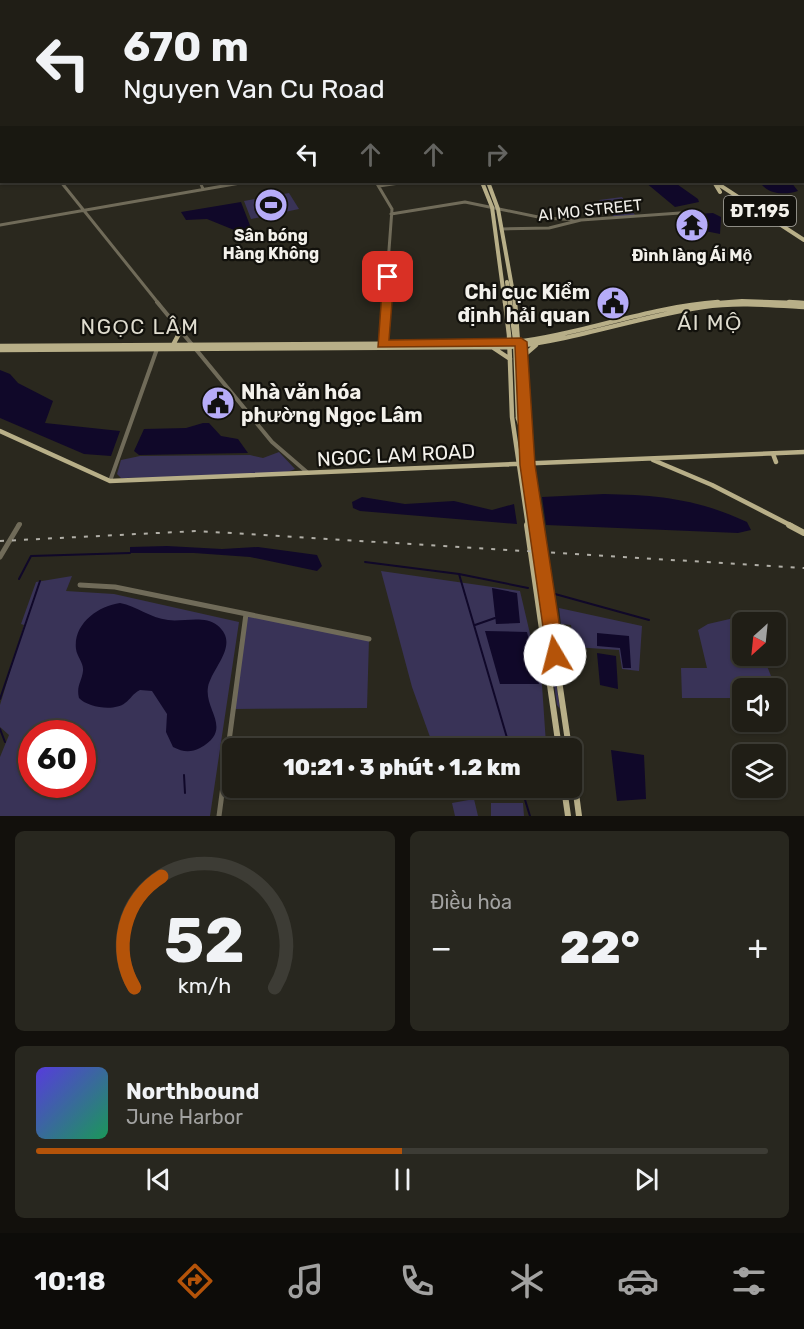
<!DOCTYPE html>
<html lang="vi">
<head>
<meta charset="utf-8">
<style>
	body { margin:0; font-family:Rubik,sans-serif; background:#28271f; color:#f1f3f6; height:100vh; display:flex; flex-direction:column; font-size:22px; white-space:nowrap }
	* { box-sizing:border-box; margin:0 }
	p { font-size:20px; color:#a2a2a1 }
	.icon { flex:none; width:33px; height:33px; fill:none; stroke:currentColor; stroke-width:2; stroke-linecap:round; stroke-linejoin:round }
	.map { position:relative; height:816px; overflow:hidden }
	.details { display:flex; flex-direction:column; gap:15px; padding:15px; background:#12100c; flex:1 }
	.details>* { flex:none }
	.banner { position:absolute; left:0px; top:0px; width:804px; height:183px; box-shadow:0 2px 4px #0004,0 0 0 2px #3d3c35; background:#201e16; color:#f1f3f6; overflow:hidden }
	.needle { width:39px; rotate:207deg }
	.fabs { position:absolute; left:732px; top:612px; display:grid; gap:12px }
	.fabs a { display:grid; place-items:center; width:54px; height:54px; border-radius:9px; background:#201e16; box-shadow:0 2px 4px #0004,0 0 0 2px #3d3c35; font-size:30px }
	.speed { position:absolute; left:18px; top:720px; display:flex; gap:12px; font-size:30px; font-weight:700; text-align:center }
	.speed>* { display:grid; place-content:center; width:78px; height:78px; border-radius:50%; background:#201e16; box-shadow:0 2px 4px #0004,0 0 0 2px #3d3c35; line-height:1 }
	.speed .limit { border:9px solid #d22; background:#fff; color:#111 }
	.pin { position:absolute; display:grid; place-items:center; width:51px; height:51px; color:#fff; margin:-26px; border-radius:12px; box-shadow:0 3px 9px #0006 }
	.me { position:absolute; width:66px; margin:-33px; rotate:352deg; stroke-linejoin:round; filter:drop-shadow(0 0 4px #0008) }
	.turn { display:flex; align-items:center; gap:21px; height:126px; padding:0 24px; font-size:27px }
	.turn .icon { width:78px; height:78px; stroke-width:2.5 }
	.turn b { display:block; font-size:42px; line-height:51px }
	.lanes { display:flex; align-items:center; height:57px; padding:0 24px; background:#0003; justify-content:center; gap:30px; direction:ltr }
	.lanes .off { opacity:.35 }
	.big { font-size:45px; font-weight:800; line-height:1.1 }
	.details .tile { flex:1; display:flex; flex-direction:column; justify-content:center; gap:9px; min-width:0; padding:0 21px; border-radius:9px; background:#28271f }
	.details .dial { align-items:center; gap:0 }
	.dial svg { height:156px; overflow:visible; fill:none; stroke:#3d3c35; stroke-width:7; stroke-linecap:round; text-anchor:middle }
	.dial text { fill:#f1f3f6; stroke:none }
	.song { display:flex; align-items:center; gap:18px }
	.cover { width:72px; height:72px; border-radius:9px; background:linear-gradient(135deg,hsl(250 70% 55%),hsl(150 70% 35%)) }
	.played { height:6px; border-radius:3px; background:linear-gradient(90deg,#b45309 50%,#3d3c35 50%) }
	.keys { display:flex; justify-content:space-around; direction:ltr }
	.heat { display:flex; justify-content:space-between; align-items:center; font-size:33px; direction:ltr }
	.details .tiles { flex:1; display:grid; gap:15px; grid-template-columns:1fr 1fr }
	.tile:last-child { grid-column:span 2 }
	.trip { position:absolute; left:222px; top:738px; width:360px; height:60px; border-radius:9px; background:#201e16; box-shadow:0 2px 4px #0004,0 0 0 2px #3d3c35; font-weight:800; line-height:60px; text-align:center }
	.dock { display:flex; height:96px; justify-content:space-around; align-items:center; background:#0d0c09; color:#a2a2a1 }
	.dock .icon { width:42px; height:42px }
	.dock .on { color:#b45309 }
	.dock b { font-size:27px; color:#f1f3f6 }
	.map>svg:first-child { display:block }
	.green { fill:#393357; fill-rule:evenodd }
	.water { fill:#100829 }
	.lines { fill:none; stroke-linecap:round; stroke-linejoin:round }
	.stream-far1 { stroke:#100829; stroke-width:1.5 }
	.stream { stroke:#100829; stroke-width:2 }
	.taxiway { fill:#6e6c62; fill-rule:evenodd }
	.runway { fill:#6e6c62; fill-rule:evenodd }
	.minor-far3 { stroke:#706b59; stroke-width:2 }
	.minor-far2 { stroke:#706b59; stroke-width:3 }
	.minor-far1 { stroke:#706b59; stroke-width:4 }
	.minor { stroke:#706b59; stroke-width:5 }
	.major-far3 { stroke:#b8af88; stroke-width:3 }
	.major-far2 { stroke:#b8af88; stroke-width:4 }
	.major-far1 { stroke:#b8af88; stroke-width:4.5 }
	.major { stroke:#b8af88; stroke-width:6 }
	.rail { stroke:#b1afa7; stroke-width:2; stroke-dasharray:4 8; stroke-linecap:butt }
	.major-bridge-far1 { stroke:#b8af88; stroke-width:4 }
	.major-bridge { stroke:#b8af88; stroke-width:4.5 }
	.route { fill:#b45309; stroke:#753606; stroke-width:1.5 }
	.labels { text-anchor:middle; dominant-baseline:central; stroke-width:4.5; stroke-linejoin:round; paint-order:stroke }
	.far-street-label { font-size:16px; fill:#f3f1eb; stroke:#12110c }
	.far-poi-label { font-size:16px; font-weight:bold; fill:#f3f1eb; stroke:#12110c }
	.shield { fill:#12110c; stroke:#b0aea8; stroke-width:1.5 }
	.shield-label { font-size:18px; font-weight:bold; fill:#f3f1eb }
	.poi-label { font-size:20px; font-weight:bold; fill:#f3f1eb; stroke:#12110c; text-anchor:end }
	.street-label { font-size:20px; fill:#f3f1eb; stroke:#12110c }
	.neighbourhood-label { font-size:21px; letter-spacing:1.5px; fill:#dfdccf; stroke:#12110c }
</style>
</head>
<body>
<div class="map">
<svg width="804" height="816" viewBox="0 0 804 816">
	<rect width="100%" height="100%" fill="#2a281e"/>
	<path class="green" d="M289 193 299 209 251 219 244 201Z
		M622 197 635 215 614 217 599 200Z
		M279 452 295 469C274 480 153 477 121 478L117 474 121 460 140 456 250 455 263 458Z
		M528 502 530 503 560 709 557 705Z
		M381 571 520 591 542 685 546 744 522 748H434L412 687Z
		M72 576 66 591 114 594 239 622 210 816H0V757L9 735 0 727V705L24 625 21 624 36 582ZM32 734H82V784H32Z
		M559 608 642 626 639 671 622 669 619 650 574 647 571 625 561 624Z
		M246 614 369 639 367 708 233 709Z
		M747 615 750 622H742V656H763L775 686 742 688V698H682L681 668H707L698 630 708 624Z
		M474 799 478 816H455L452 803Z
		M491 803H523L524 816H491Z"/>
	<path class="water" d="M645 182H674L698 199 699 202 675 207Z
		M760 182H791L798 191C786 195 767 195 760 182Z
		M241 202 251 228 239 232 207 219 186 220 181 212Z
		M713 213 721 217 720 234 700 230 697 214Z
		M0 370 10 374 18 383 53 401 45 423 120 431 111 456 84 454 0 418Z
		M203 423H209L221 436 238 439 248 453 139 455 134 451 144 429 186 428Z
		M604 494C658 495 698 499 747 522L751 530 738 533 546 525 542 497Z
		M362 497 405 504 454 501 492 510 514 504 517 524 360 511 353 508 352 502Z
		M167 546 222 549 258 547 317 555 322 566 317 571 250 557 194 553H130V547Z
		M492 588 517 593 520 623 496 624Z
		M120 603C137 606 150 618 168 620 183 622 204 615 217 625 241 644 212 667 208 687 204 711 234 729 200 748 190 753 183 752 173 747L166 732 167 714 152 691 140 690C132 694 131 699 125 703 114 712 87 707 79 698 76 686 82 681 83 671 84 663 77 657 76 649 73 624 98 606 120 603Z
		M485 631 527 632 539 684H500Z
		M597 633 629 636 631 668H623L620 648 597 646Z
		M597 653 616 656 618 689 600 685Z
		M611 750 644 755 646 799 617 801Z"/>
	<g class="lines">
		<path class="stream-far1" d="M412 0 417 2"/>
		<path class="stream" d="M365 562 459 574 528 588
			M459 574 510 748
			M19 579 31 556 130 553
			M555 594 649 620
			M475 625 495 618
			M0 699 40 581
			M0 729 5 742
			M184 775 185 793
			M522 790 530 816"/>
		<path class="taxiway" d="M0 123H2V127H0Z"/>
		<path class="runway" d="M2 143V154H0V144Z"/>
		<path class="minor-far3" d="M300 2 310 0"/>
		<path class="minor-far2" d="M61 182 159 304
			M200 182 203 189
			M376 182 392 209 385 304
			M429 182H452
			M379 186 406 182
			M391 214 465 202 543 218 581 220
			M0 225 246 182
			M501 229 549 228 581 220 680 213"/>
		<path class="minor-far1" d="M157 302 272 442 308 473
			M382 344 385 302
			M110 481 157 349
			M18 526 20 524"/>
		<path class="minor" d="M0 557 19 525
			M80 585 115 587 369 639
			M224 781H232
			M219 816 246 614"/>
		<path class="major-far3" d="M427 0 432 2"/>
		<path class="major-far2" d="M482 182 492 207 505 304
			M488 182 498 209 515 304
			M714 182 720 192
			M715 182 804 240
			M703 304 742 301 804 303"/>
		<path class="major-far1" d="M505 302 509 335 512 417 528 526
			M515 302 527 465 536 526
			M789 302 804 303
			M173 345 181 330
			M0 346 509 343C580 335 647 307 718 302
			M492 347 510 359
			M0 350 509 347C575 340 637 317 703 307 736 302 770 305 804 307
			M522 357 536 345
			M518 418 523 433
			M0 431 110 481 804 452
			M773 454 776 462
			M653 460 712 485 792 526"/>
		<path class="major" d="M527 525 559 748
			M536 525 569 748
			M789 525 804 533
			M572 763 579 816
			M564 788 568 816"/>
		<path class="rail" d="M0 541 197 531 804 568"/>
		<path class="major-bridge-far1" d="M507 282 510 304"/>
		<path class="major-bridge" d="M510 302 515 339 518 418"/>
	</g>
	<path class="route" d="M388 273 394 277 389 340 521 338 527 342 535 465 564 655 562 661 555 663 549 661 547 655 520 465 515 346 378 347 383 277Z"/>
	<defs>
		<symbol id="stadium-disc" viewBox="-11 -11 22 22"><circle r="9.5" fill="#b6acf8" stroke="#12110c"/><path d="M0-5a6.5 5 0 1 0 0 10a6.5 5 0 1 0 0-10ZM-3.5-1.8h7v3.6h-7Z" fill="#111"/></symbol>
		<symbol id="temple-disc" viewBox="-11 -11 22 22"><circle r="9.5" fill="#b6acf8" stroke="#12110c"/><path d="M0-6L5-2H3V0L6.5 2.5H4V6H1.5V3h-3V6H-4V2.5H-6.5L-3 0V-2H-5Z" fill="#111"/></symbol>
		<symbol id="civic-disc" viewBox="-11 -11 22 22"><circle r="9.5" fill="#b6acf8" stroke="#12110c"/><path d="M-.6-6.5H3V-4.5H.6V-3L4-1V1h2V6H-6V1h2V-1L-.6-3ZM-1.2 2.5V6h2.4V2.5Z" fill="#111"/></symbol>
	</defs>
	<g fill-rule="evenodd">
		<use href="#stadium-disc" x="252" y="186" width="38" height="38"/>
		<use href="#temple-disc" x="673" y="206" width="38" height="38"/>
		<use href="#civic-disc" x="594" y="284" width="38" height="38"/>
		<use href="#civic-disc" x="199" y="384" width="38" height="38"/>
	</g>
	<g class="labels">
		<g class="far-street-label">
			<text transform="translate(590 210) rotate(-6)">AI MO STREET</text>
		</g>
		<g class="far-poi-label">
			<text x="271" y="235">Sân bóng<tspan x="271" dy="18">Hàng Không</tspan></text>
			<text x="692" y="255">Đình làng Ái Mộ</text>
		</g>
		<rect class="shield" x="724" y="196" width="72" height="30" rx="4.5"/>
		<g class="shield-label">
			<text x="760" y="211">ĐT.195</text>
		</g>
		<g class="poi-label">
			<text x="590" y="292">Chi cục Kiểm<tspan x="590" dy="23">định hải quan</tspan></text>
			<text x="241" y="392" text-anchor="start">Nhà văn hóa<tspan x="241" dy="23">phường Ngọc Lâm</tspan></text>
		</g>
		<g class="street-label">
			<text transform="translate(396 455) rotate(-3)">NGOC LAM ROAD</text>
		</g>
		<g class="neighbourhood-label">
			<text x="710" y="322">ÁI MỘ</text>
			<text x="140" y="326">NGỌC LÂM</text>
		</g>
	</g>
</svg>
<div class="fabs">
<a><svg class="needle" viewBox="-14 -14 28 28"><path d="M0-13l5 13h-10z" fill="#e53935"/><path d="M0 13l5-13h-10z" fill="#a2a2a1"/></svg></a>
<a><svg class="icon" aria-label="sound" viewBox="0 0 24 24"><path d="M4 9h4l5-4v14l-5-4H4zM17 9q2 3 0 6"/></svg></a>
<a><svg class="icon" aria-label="layers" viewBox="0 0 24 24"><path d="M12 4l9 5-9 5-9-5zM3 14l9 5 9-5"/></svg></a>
</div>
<div class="speed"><div class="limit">60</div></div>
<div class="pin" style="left:388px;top:277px;background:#d93025"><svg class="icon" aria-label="arrive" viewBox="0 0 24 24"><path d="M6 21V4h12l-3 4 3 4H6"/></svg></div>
<svg class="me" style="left:555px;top:655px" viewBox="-20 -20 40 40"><circle r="19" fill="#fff"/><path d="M0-13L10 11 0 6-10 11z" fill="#b45309"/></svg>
<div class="trip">10:21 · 3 phút · 1.2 km</div>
<div class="banner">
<div class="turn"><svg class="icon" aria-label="left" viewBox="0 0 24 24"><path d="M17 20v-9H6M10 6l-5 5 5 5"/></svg><div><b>670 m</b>Nguyen Van Cu Road</div></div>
<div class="lanes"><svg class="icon" aria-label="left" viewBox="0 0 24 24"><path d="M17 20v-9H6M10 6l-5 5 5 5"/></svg><svg class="icon off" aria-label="ahead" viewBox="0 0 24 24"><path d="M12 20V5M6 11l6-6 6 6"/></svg><svg class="icon off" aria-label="ahead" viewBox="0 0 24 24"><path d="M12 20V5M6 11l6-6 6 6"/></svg><svg class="icon off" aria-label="right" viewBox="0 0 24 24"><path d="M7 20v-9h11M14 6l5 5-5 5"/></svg></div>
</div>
</div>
<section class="details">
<div class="tiles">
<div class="tile dial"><svg viewBox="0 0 100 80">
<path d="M14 69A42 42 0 1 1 86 69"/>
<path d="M14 69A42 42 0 0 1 28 12" stroke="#b45309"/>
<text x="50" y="56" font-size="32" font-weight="700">52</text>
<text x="50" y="72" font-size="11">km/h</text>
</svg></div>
<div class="tile"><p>Điều hòa</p>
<div class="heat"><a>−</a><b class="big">22°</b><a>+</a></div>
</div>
<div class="tile">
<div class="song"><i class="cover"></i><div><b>Northbound</b><p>June Harbor</p></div></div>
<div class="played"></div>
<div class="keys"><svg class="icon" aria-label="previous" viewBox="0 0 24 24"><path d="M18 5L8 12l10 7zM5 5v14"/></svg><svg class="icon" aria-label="pause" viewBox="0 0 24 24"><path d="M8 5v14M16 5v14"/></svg><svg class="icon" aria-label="next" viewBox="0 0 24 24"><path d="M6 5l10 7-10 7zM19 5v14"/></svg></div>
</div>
</div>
</section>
<nav class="dock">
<b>10:18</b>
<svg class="icon on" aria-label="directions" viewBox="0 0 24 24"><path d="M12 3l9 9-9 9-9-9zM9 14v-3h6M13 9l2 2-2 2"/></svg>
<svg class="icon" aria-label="music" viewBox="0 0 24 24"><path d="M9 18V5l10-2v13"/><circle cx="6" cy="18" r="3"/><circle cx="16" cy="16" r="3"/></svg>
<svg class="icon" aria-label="phone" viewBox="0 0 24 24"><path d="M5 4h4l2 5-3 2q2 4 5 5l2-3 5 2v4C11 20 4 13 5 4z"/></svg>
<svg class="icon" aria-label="climate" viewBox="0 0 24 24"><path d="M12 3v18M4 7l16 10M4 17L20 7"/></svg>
<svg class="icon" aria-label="car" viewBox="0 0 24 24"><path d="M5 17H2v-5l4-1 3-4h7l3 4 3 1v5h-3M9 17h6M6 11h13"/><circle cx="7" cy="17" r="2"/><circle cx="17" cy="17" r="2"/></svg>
<svg class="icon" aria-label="filters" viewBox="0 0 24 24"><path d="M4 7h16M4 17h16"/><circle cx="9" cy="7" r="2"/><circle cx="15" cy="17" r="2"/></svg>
</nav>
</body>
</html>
